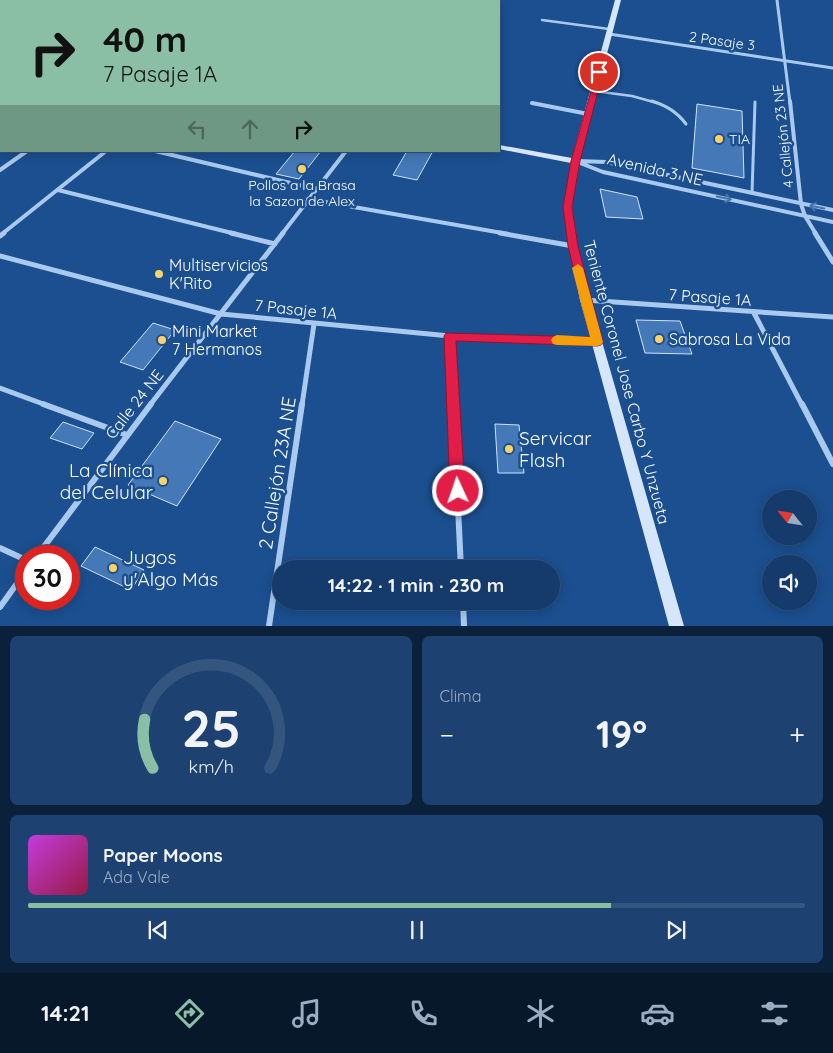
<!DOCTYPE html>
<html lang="es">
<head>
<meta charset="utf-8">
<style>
	body { margin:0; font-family:Quicksand,sans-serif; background:#1d4271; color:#f1f3f6; height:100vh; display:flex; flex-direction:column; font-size:19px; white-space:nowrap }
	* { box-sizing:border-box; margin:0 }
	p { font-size:16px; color:#9dadc1 }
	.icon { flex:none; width:28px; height:28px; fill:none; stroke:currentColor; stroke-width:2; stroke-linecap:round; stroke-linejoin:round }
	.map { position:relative; height:626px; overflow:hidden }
	.details { display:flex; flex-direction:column; gap:10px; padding:10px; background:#0b203b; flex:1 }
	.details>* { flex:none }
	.hud { position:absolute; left:0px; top:0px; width:500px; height:152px; box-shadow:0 2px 12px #0003,0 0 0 1px #33557e; background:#8abfa5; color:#111; overflow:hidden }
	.needle { width:32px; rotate:300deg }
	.controls { position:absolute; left:762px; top:490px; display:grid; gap:10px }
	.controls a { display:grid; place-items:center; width:55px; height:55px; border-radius:50%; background:#143b6b; box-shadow:0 2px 12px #0003,0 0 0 1px #33557e; font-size:25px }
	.speed { position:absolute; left:15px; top:545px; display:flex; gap:10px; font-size:25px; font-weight:700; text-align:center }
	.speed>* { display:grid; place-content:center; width:65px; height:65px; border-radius:50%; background:#143b6b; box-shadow:0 2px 12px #0003,0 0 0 1px #33557e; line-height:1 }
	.speed .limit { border:8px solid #d22; background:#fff; color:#111 }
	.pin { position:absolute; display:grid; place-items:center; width:42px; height:42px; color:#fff; margin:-21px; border:2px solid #fff; border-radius:50%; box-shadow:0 1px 5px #0007 }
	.me { position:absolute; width:55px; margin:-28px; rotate:357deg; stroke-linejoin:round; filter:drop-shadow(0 0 4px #0008) }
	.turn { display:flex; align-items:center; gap:18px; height:105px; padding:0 20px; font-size:22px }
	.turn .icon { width:65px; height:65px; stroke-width:2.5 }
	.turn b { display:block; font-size:35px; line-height:42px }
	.lanes { display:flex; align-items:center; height:48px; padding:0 20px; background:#0003; justify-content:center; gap:25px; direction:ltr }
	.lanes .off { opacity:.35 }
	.big { font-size:38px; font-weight:800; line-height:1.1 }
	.details .card { flex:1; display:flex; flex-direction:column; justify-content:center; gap:8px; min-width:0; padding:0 18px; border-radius:8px; background:#1d4271 }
	.details .dial { align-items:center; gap:0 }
	.dial svg { height:130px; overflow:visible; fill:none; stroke:#33557e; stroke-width:7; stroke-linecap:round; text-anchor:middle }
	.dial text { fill:#f1f3f6; stroke:none }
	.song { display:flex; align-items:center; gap:15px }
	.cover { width:60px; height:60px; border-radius:8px; background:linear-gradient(135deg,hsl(290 70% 55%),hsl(340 70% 35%)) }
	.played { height:5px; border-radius:2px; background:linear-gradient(90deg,#8abfa5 75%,#33557e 75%) }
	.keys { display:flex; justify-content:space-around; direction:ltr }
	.heat { display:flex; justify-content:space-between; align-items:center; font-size:28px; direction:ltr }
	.details .tiles { flex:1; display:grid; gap:10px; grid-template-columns:1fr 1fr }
	.card:last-child { grid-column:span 2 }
	.trip { position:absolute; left:272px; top:560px; width:288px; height:50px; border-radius:25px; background:#143b6b; box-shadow:0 2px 12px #0003,0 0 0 1px #33557e; font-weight:800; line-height:50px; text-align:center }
	.tab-bar { display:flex; height:80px; justify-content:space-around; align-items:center; background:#08182b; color:#9dadc1 }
	.tab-bar .icon { width:35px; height:35px }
	.tab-bar .current { color:#8abfa5 }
	.tab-bar b { font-size:22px; color:#f1f3f6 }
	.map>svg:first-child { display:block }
	.building { fill:#4478b7; stroke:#cfe3fa }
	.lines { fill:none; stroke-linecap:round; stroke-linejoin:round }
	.lane-far1 { stroke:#a9c9ee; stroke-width:2.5 }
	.lane { stroke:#a9c9ee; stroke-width:3 }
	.street-far3 { stroke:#a9c9ee; stroke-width:3 }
	.street-far2 { stroke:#a9c9ee; stroke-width:4 }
	.street-far1 { stroke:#a9c9ee; stroke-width:5 }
	.street { stroke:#a9c9ee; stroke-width:6 }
	.secondary { fill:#d6e6fa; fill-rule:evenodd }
	.oneway { stroke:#4674ac }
	.route { fill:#e11d48; stroke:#92132f }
	.slow { fill:#f59e0b }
	.poi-dot { fill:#ffd166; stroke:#1b4f8f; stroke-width:2 }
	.labels { text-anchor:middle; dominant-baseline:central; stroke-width:5; stroke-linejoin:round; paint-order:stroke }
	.far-street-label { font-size:14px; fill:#fff; stroke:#1b4f8f }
	.far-poi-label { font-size:14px; fill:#fff; stroke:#1b4f8f; text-anchor:start }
	.street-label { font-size:16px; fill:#fff; stroke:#1b4f8f }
	.poi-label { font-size:16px; fill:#fff; stroke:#1b4f8f; text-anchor:start }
	.near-poi-label { font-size:19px; fill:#fff; stroke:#1b4f8f; text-anchor:start }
	.near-street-label { font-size:19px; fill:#fff; stroke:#1b4f8f }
</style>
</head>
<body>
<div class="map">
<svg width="833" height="626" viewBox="0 0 833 626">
	<rect width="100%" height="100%" fill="#1b4f8f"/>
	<path class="building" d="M697 104 742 111 744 178 692 168Z
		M295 151H321L299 179 276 174Z
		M407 151H433L417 180 393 175Z
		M600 189 637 197 643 219 606 217Z
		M636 320 680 321 692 354 645 353Z
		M153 323 175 330 143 370 120 362Z
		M175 421 221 439 177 506 128 485Z
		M63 422 94 433 82 449 50 438Z
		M495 424 519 425 524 473H498Z
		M95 547 144 570 131 590 81 566Z"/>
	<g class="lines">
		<path class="lane-far1" d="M542 20 609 29
			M594 91 632 96 657 103"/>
		<path class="lane" d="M652 101C667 106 677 112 686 124
			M752 193 755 102"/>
		<path class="street-far3" d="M390 0 398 1
			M777 0 790 103
			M41 1 44 0
			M189 1 191 0
			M609 34 833 68"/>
		<path class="street-far2" d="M790 101 801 204 805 216 816 234
			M532 103 588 114
			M155 151 316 189
			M575 161 603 172 833 222
			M578 161 606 162 833 210
			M0 170 27 151
			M58 190 236 234
			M308 199 508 234
			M2 234 106 151
			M282 234 346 151"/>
		<path class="street-far1" d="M231 233 275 244
			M500 233 573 246
			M815 233 833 262
			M0 236 4 233
			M0 256 221 314 450 336 597 342
			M585 300 833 317
			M754 313 802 405
			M450 336 453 405
			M0 388 46 405
			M150 405 283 233
			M302 405 314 324"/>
		<path class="street" d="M43 404 127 435
			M453 404 461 569
			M802 404 833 464
			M0 548 26 560
			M37 556 151 404
			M463 601 464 626
			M0 607 26 571
			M269 626 302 404"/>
		<path class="secondary" d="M615 0H621L579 161 572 207 577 246 590 300 684 626H669L580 300 569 246 564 207 571 163 499 149V145L572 158Z
			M0 49H1V53H0Z"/>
	</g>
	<defs><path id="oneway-shaft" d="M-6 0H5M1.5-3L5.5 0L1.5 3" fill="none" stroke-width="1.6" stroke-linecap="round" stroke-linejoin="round" transform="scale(1.25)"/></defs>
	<g class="oneway">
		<use href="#oneway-shaft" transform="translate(724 198) rotate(12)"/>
		<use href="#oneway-shaft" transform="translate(817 207) rotate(-169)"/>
	</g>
	<path class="route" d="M597 70 603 72 580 161 572 207 578 246 603 342 601 345 597 346 456 341 465 491 463 496 458 498 452 496 450 491 444 336 446 333 590 337 568 246 563 207 571 161Z"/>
	<path class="slow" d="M578 264 583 268 603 342 601 345 597 346 557 345 553 344 551 340 553 337 557 335 590 337 572 268Z"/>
	<g class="poi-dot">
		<circle cx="719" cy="139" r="5"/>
		<circle cx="302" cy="169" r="5"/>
		<circle cx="159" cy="274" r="5"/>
		<circle cx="659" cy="339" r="5"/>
		<circle cx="162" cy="340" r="5"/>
		<circle cx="509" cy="449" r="5"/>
		<circle cx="163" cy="481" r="5"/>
		<circle cx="113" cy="568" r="5"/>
	</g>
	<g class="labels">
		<g class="far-street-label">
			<text transform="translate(722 41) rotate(8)">2 Pasaje 3</text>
			<text transform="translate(783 136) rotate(-96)">4 Callejón 23 NE</text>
		</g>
		<g class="far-poi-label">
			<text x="729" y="139">TIA</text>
			<text x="302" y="185" text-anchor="middle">Pollos a la Brasa<tspan x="302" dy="16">la Sazon de Alex</tspan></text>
		</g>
		<g class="street-label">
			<text transform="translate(655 169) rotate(13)">Avenida 3 NE</text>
			<text transform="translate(710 297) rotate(4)">7 Pasaje 1A</text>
			<text transform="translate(296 309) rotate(6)">7 Pasaje 1A</text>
			<text transform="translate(627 382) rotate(75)">Teniente Coronel Jose Carbo Y Unzueta</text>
			<text transform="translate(134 404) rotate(-52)">Calle 24 NE</text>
		</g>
		<g class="poi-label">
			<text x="169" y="265">Multiservicios<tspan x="169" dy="18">K'Rito</tspan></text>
			<text x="172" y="331">Mini Market<tspan x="172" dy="18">7 Hermanos</tspan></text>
			<text x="669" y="339">Sabrosa La Vida</text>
		</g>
		<g class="near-poi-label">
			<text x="519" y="438">Servicar<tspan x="519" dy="22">Flash</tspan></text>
			<text x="153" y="470" text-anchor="end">La Clínica<tspan x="153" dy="22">del Celular</tspan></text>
			<text x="123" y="557">Jugos<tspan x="123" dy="22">y'Algo Más</tspan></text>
		</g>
		<g class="near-street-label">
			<text transform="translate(277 473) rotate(-81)">2 Callejón 23A NE</text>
		</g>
	</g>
</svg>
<div class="controls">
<a><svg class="needle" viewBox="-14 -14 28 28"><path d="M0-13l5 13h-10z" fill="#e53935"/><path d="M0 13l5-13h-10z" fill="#9dadc1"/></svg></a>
<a><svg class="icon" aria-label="sound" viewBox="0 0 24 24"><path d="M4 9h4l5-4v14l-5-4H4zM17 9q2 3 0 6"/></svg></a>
</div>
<div class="speed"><div class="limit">30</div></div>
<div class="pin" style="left:599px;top:72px;background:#d93025"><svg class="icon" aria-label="arrive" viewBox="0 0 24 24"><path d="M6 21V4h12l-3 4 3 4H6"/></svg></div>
<svg class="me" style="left:458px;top:491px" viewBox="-20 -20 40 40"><circle r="17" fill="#e11d48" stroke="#fff" stroke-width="3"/><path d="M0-11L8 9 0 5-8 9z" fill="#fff"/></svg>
<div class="trip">14:22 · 1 min · 230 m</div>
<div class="hud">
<div class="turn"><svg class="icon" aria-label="right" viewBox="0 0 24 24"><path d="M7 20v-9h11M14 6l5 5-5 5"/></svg><div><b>40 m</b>7 Pasaje 1A</div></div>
<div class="lanes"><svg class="icon off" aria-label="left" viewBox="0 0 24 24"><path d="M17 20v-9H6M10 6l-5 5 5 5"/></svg><svg class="icon off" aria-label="ahead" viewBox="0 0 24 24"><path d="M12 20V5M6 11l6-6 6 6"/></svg><svg class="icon" aria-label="right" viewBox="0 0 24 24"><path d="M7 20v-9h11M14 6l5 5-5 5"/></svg></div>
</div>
</div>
<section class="details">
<div class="tiles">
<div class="card dial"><svg viewBox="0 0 100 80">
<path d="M14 69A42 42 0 1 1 86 69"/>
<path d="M14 69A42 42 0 0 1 9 39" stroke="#8abfa5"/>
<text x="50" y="56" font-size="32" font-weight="700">25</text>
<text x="50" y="72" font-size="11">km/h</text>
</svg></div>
<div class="card"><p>Clima</p>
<div class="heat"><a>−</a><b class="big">19°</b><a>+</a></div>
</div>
<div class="card">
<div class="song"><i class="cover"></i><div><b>Paper Moons</b><p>Ada Vale</p></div></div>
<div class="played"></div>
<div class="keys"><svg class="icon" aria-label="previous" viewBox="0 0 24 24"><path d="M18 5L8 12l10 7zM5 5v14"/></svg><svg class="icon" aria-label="pause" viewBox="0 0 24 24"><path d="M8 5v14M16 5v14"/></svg><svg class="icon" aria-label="next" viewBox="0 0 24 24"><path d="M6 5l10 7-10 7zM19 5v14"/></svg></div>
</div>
</div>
</section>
<nav class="tab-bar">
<b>14:21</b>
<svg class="icon current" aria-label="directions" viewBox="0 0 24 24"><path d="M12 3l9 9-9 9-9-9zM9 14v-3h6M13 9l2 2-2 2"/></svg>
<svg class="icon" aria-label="music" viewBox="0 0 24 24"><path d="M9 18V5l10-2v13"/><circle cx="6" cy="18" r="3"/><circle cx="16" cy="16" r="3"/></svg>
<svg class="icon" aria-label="phone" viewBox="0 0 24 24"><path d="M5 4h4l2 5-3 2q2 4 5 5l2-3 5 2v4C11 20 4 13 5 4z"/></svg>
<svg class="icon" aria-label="climate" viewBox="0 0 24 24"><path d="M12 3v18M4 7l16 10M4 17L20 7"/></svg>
<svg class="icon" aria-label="car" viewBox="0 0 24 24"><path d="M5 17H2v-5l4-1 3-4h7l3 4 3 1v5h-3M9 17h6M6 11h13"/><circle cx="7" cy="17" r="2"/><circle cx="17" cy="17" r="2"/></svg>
<svg class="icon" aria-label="filters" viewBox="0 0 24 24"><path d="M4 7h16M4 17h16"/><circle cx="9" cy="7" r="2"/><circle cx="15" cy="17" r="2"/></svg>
</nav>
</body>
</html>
